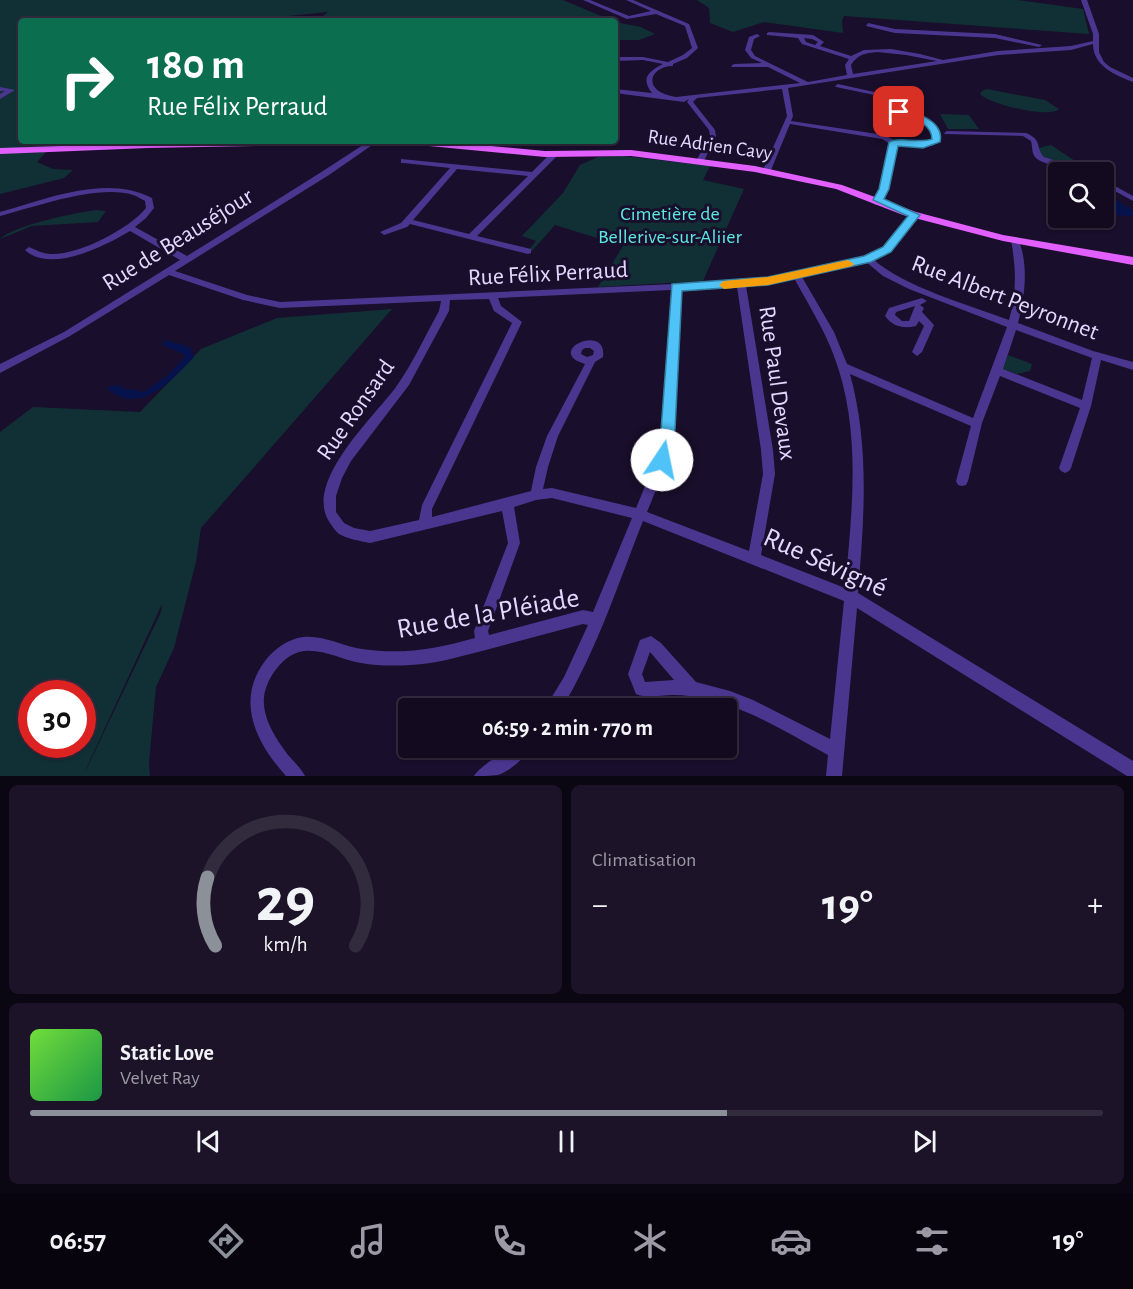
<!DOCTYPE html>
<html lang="fr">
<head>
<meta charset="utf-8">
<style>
	body { margin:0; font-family:"Alegreya Sans",sans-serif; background:#1c1329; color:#f1f3f6; height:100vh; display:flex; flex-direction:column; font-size:22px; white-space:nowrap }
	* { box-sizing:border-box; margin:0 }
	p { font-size:20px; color:#9d9aa5 }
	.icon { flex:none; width:33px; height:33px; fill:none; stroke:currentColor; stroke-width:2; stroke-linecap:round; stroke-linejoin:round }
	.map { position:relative; height:776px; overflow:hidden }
	.drawer { display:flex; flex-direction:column; gap:9px; padding:9px; background:#0a0612; flex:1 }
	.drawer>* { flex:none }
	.banner { position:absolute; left:18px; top:18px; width:600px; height:126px; border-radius:6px; box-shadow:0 2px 4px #0004,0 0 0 2px #322b3e; background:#0b6e4f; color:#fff; overflow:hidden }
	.buttons { position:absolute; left:1048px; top:162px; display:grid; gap:12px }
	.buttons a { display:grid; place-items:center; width:66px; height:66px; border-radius:6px; background:#130a20; box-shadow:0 2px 4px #0004,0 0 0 2px #322b3e; font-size:30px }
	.speed { position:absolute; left:18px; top:680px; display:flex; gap:12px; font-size:30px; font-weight:700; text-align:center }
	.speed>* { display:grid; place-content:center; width:78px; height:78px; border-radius:50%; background:#130a20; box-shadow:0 2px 4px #0004,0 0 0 2px #322b3e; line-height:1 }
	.speed .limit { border:9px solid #d22; background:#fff; color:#111 }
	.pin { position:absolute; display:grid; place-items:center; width:51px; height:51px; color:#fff; margin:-26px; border-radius:12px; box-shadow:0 3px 9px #0006 }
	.me { position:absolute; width:66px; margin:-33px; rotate:11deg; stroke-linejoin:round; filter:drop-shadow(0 0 4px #0008) }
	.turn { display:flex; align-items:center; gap:21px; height:126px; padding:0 30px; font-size:27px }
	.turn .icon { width:78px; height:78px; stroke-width:2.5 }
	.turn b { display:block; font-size:42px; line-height:51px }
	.big { font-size:45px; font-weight:700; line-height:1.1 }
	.drawer .tile { flex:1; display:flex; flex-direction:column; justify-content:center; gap:9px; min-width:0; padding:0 21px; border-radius:9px; background:#1c1329 }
	.drawer .dial { align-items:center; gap:0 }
	.dial svg { height:156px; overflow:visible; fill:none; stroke:#322b3e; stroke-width:7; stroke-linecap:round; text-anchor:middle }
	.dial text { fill:#f1f3f6; stroke:none }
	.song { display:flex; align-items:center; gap:18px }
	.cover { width:72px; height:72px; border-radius:9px; background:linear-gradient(135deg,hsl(100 70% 55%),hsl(140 70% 35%)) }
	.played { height:6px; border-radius:3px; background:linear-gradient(90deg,#8c9099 65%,#322b3e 65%) }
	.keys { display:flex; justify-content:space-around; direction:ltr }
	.heat { display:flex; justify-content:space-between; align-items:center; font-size:33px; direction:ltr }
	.drawer .tiles { flex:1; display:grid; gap:9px; grid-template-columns:1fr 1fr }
	.tile:last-child { grid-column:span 2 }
	.trip { position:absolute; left:398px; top:698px; width:339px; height:60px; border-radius:6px; background:#130a20; box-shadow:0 2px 4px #0004,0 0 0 2px #322b3e; font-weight:700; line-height:60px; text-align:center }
	.menu { display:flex; height:96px; justify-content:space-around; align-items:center; background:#08040d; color:#9d9aa5 }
	.menu .icon { width:42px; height:42px }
	.menu .current { color:#8c9099 }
	.menu b { font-size:27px; color:#f1f3f6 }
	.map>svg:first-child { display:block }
	.green { fill:#113036; fill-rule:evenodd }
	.water { fill:#06124c }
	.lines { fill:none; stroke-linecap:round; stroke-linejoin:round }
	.minor { fill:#4a368e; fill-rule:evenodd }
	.major { fill:#e25fff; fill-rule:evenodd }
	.route { fill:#4fc3f7; stroke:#337fa1; stroke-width:1.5 }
	.slow { fill:#f59e0b }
	.labels { text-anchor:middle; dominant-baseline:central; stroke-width:6; stroke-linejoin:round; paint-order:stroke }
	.far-street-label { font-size:20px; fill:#e4d8ff; stroke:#190e2b }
	.far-park-label { font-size:20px; fill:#59eae2; stroke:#190e2b }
	.street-label { font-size:24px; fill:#e4d8ff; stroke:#190e2b }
	.near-street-label { font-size:28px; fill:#e4d8ff; stroke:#190e2b }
</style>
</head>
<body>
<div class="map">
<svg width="1133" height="776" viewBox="0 0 1133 776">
	<rect width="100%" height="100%" fill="#190e2b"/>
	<path class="green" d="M0 0H563L613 21H317L328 12 240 21H21V141H69L47 151 37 162 53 169 73 170 64 178 0 194Z
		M697 0H1018L1083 9 1089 34 844 16 842 21 843 33 764 22 733 32 710 23 709 8Z
		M615 22 641 27 655 34 639 40H615Z
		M987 89 1045 100 1059 109C1049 119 989 104 980 94L982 91Z
		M940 114 969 115 979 129H948Z
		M1051 145 1084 167 1086 168 1049 160 1040 154 1039 148Z
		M623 156 710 166 703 180 744 189 703 281 598 287 623 246 555 225 532 251H528L536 241 522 236 563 193 580 165 598 157Z
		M96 210 106 211 98 222 32 226 0 239C14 225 75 213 96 210Z
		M392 309 201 528 196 562 174 648 156 687 149 762 150 776H0V432L33 407 140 412 201 349 277 318ZM162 604 161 612 86 770V769ZM32 693H82V744H32Z
		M1008 355 1032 364 1030 371 1017 374 1003 369Z"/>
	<path class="water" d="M1104 191 1133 211V216L1104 215Z
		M165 340 190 347 194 357C172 380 139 418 107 388L108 387 118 385 128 390 131 389 144 392 168 375 185 357 183 354 162 345Z"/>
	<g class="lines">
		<path class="minor" d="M583 0H590L629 16 651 11 626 0H633L689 24 698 48 687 58 673 64V66C649 66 641 92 676 97L800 83 768 67H732L731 66 734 64 762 63 751 58 745 50 749 37 757 34 760 36 754 39 751 50 755 56 808 82 847 75 845 65 849 59 802 44 798 38 767 35V33L769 32 813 35 824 42 820 46 851 56 864 50 891 49 920 54 943 60 998 51 1071 46 1093 41V34L1081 0H1087L1099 34V52L1104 62 1110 67 1133 78V82C1115 75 1093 66 1093 44L1071 50 998 55 788 88 793 116 791 121 884 135 896 141 930 142 933 139V132L928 124 897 113 879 96 836 87 835 86 838 84 883 94 901 111 932 122 939 132 941 140 932 146 897 145 888 189 879 205H876L872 203 880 189 890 144 882 139 790 124 771 170 764 172 763 170 787 116 782 89 697 98 693 102 715 130 716 136 703 163H697L696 161 710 136 709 130 687 102 689 99 684 102 615 93V89L652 93C640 78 649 71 663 64L643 60 615 61V57H643L668 62 683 55 692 48 685 26 656 14 627 19ZM804 38 812 39 818 42 815 45 806 42ZM877 52 906 55 937 61 853 74 851 65C858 54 866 53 877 52Z
			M868 23 895 29 995 34 1042 45 1039 47 995 38 895 33 866 26Z
			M0 87 15 90 0 99V94L5 91H0Z
			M947 131 1026 133C1043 140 1035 147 1044 157L1090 172C1081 173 1045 165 1037 159 1031 154 1033 148 1031 141L1023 136 945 134 944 133Z
			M75 141H84L73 150H67V146Z
			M369 141H378L329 175 175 271 247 295 280 302 741 281 797 272 877 253 884 248 911 213H914L918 215C906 232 894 254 873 259 904 287 969 305 1009 320 1017 293 1016 268 1011 240L1015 237 1018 238C1029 265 1025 296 1018 323L1093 351 1133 362V370L1101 360 1091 406 1071 468 1069 471 1065 473 1061 471 1059 468 1080 408 1000 376 982 423 968 481 966 485 962 486 958 485 956 481 971 426 850 374C870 447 864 519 858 593L1133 761V776H1127L857 608 842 776H826L828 755C790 734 752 710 710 700 698 697 685 695 673 695 661 695 647 699 636 694L628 674 640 640 651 636 661 643 696 682 730 691 753 700 830 739 844 601 643 521C618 584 597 650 562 708H545L564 677 588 625 583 624C549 633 516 642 482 651 458 657 435 664 411 665 394 666 377 666 361 663 341 660 320 647 299 652 281 657 266 680 264 697 262 718 276 739 288 755 294 762 301 768 305 776H286C256 743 235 701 265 661 274 649 288 639 303 637 324 635 342 646 362 649 402 655 436 649 475 638L474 631 508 543 502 511 370 543C360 541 348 539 339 534 335 531 333 527 330 523 302 483 374 417 396 387 413 363 425 336 439 311L441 301 280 308 243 300 169 275 70 336 0 373V364L64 332 180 260 130 231C105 246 50 274 25 250L29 247C36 250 43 254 51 254 79 255 129 229 146 208L145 201C141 199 137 196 133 195 98 184 35 207 0 216V212C47 199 106 174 152 198L154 208 146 218 135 227 187 256 323 171ZM865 261 883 276 909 289 1007 327 973 418 847 364 834 332 802 277ZM794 278C808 304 824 329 834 356 862 430 852 511 845 588L761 555 775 474 773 450 746 286ZM737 287 761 450 763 474 749 551 647 512 668 460 674 430 680 290ZM671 290 662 430 656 460 636 508 552 488 543 489 548 467 558 436 595 362 603 357C608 322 543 351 585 364L547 436 536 467 531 491 432 517V509L522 322 501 306 498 298ZM489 299 494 311 512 323 422 505 419 520 370 531 354 528 344 523 336 512V496L342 478 351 461 409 385 449 311 450 300ZM1016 330 1092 358 1082 400 1003 369ZM585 348H590L594 351 593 355 587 357 581 354 582 350ZM552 498 632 518 593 612 583 610 489 635 488 631 520 543 514 507 536 500ZM650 652 674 680 645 682 642 674Z
			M552 152 559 154 477 236 531 249V253L528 254 410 224 407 227 387 234 384 235 380 232 401 223 450 168 404 163H401V159L532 172ZM457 169 528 176 469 234 413 220Z
			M1104 180 1133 196V201L1104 185Z
			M922 298 927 301 920 305 924 308 922 312 934 325 922 352 917 356 912 352 924 326 919 321 916 326C904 329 893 327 885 316L889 308ZM915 306 909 321H902L895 315 896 312Z
			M510 747H530C526 757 509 772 498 775 491 776 481 776 474 776 478 768 501 754 510 747Z"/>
		<path class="major" d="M213 141H357L352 144 148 148 0 154V148Z
			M403 141H437L545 151 631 150 755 166 842 185 916 212 1003 235 1133 257V265L1003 241 903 215 836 189 755 172 631 156 545 157 408 144Z"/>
	</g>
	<path class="route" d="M896 111C913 109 945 121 940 142L923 148 898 146 889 189 884 199 920 215 891 252 871 262 768 285 682 291 675 430 668 464 662 466 657 464 655 460 661 430 672 284 768 277 864 256 883 247 908 216 873 200 879 189 889 142C900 136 918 144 932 139 931 121 910 119 896 114Z"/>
	<path class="slow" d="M848 260 854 264 852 266 768 285 724 289 719 285 724 281 768 277Z"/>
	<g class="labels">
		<g class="far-street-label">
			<text transform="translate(710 145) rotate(8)">Rue Adrien Cavy</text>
		</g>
		<g class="far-park-label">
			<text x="670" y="214">Cimetière de<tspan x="670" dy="23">Bellerive-sur-Aliier</tspan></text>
		</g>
		<g class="street-label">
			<text transform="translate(178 240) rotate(-32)">Rue de Beauséjour</text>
			<text transform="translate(548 274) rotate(-3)">Rue Félix Perraud</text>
			<text transform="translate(1005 298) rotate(21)">Rue Albert Peyronnet</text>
			<text transform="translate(777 383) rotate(82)">Rue Paul Devaux</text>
			<text transform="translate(356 410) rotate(-55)">Rue Ronsard</text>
		</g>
		<g class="near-street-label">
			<text transform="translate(825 563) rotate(24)">Rue Sévigné</text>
			<text transform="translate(488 614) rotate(-10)">Rue de la Pléiade</text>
		</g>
	</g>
</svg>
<div class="buttons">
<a><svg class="icon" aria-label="search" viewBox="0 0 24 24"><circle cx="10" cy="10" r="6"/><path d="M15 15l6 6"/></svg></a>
</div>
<div class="speed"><div class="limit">30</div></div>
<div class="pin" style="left:899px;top:112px;background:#d93025"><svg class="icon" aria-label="arrive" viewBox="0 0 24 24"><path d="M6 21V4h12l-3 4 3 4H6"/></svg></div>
<svg class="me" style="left:662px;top:460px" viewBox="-20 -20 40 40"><circle r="19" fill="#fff"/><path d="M0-13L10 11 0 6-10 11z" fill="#4fc3f7"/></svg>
<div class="trip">06:59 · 2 min · 770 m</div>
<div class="banner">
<div class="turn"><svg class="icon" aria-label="right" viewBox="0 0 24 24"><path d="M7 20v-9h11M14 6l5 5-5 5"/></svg><div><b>180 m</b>Rue Félix Perraud</div></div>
</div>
</div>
<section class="drawer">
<div class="tiles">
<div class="tile dial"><svg viewBox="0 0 100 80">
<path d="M14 69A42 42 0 1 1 86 69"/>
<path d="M14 69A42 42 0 0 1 10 34" stroke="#8c9099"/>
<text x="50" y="56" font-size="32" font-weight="700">29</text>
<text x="50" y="72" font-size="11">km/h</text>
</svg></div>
<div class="tile"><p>Climatisation</p>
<div class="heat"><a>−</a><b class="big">19°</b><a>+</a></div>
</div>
<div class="tile">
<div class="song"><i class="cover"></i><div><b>Static Love</b><p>Velvet Ray</p></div></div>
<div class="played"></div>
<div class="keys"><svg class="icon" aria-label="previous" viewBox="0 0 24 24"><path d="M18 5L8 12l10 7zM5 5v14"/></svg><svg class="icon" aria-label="pause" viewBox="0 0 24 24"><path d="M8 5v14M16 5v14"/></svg><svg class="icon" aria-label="next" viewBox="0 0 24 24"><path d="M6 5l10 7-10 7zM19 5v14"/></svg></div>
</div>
</div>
</section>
<nav class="menu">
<b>06:57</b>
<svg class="icon current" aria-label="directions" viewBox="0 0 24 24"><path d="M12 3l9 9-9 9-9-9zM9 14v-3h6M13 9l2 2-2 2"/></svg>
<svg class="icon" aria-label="music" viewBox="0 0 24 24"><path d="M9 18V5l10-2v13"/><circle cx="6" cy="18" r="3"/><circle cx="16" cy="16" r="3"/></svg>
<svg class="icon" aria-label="phone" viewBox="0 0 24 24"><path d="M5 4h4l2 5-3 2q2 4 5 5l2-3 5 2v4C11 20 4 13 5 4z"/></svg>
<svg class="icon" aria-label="climate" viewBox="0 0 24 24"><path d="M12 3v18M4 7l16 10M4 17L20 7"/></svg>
<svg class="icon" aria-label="car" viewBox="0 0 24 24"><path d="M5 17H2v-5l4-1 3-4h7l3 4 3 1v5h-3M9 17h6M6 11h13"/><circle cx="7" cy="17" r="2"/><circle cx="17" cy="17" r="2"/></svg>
<svg class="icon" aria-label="filters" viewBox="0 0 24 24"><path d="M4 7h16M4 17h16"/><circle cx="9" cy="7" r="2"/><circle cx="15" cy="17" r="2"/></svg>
<b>19°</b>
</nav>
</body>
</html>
